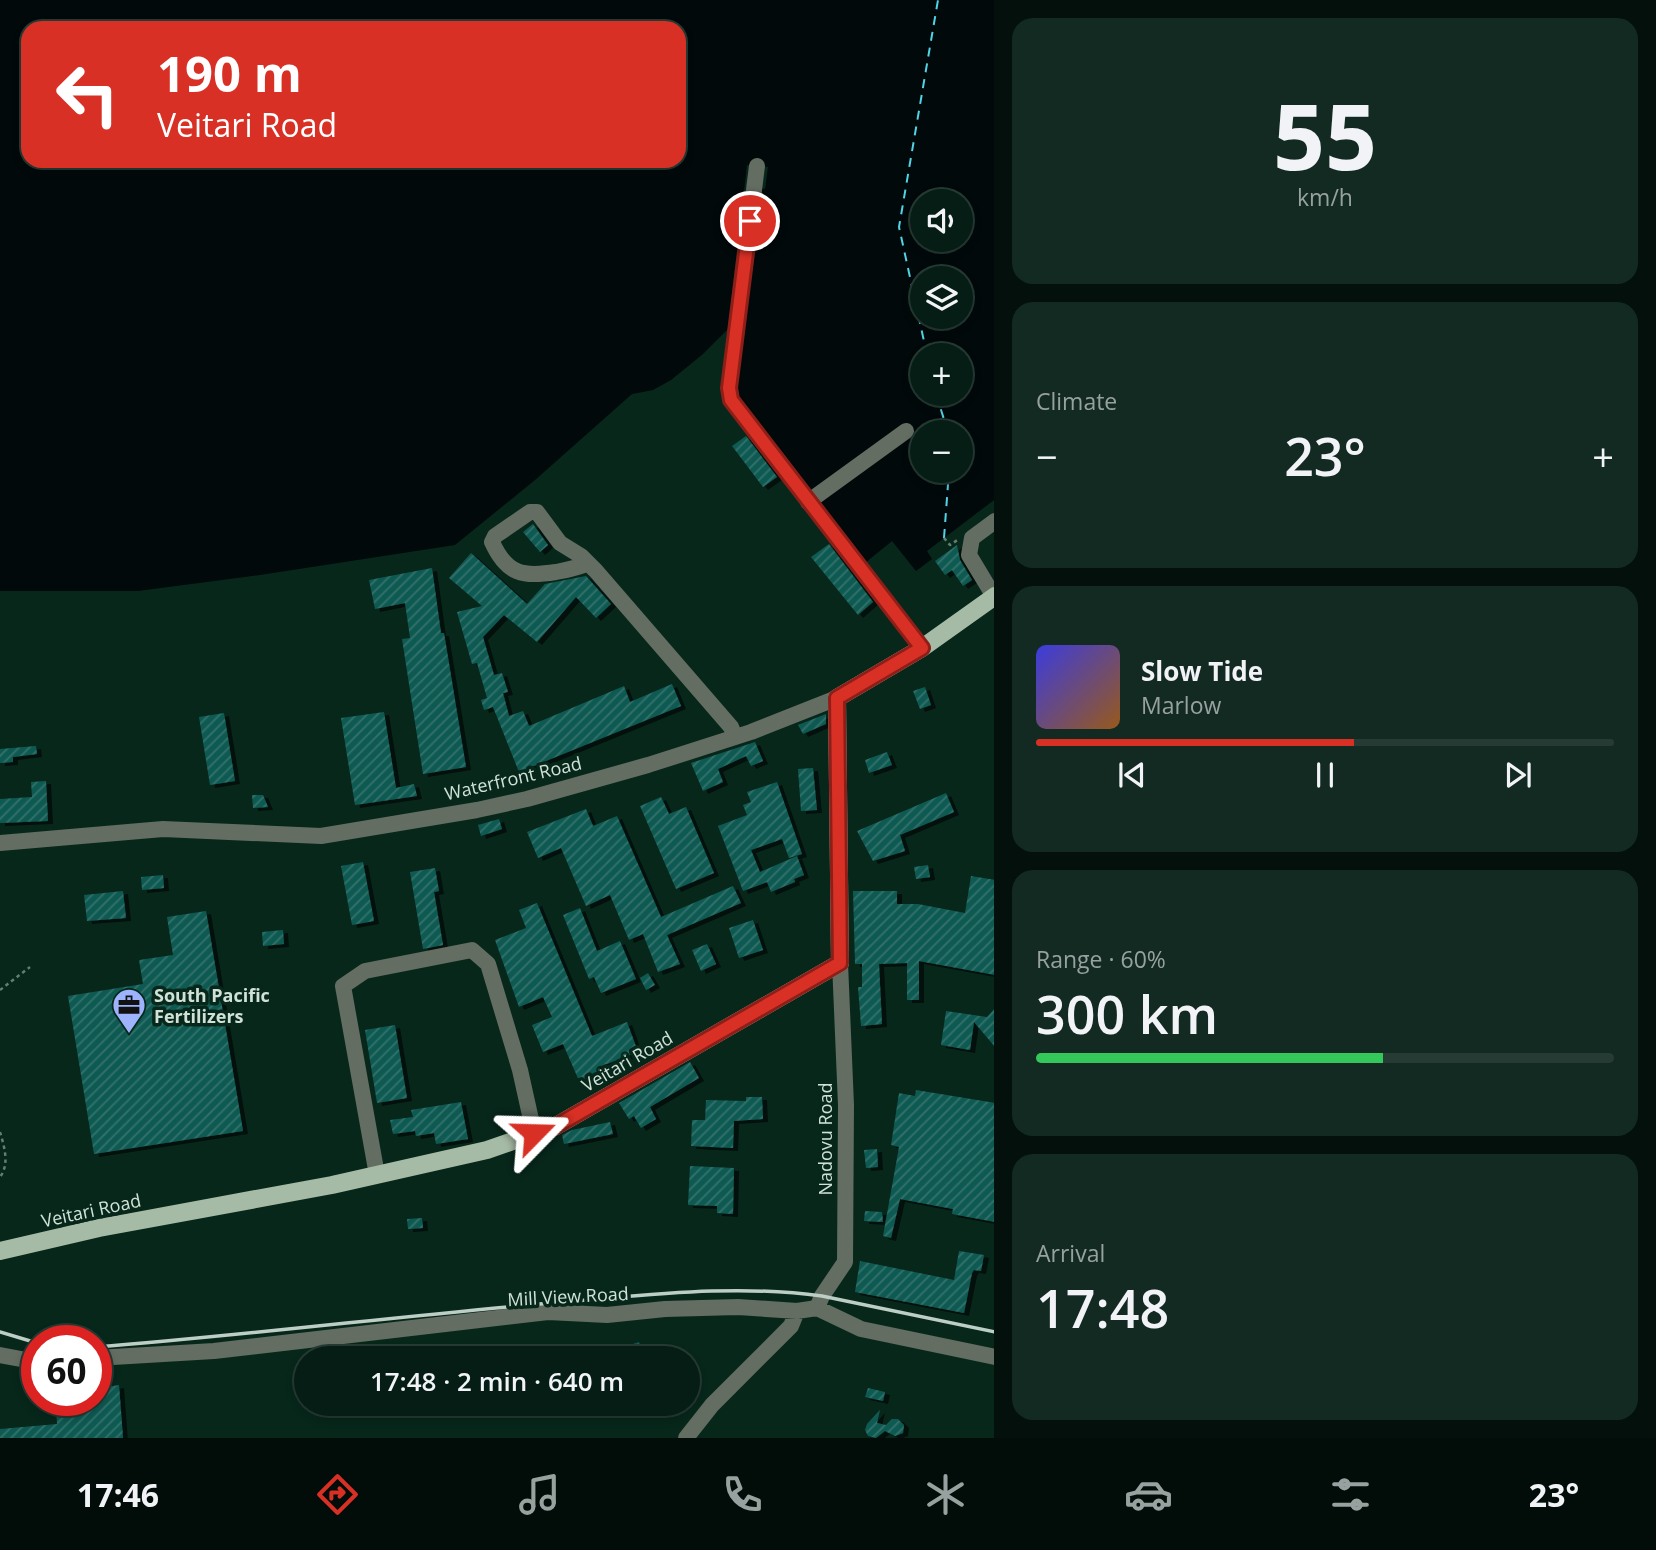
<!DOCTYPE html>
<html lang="en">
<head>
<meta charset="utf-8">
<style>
	body { margin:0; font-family:"Open Sans",sans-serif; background:#132a22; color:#f1f3f6; height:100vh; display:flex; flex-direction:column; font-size:26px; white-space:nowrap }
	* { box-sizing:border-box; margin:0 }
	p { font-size:23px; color:#97a2a0 }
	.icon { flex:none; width:38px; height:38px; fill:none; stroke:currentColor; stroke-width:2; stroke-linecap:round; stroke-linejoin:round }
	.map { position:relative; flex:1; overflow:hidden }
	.details { display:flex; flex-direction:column; gap:18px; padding:18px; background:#03100b; width:662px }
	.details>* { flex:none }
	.banner { position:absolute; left:21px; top:21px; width:665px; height:147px; border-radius:21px; box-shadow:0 4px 10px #0003,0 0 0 2px #263b34; background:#d93025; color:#fff; overflow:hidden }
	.buttons { position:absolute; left:910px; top:189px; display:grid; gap:14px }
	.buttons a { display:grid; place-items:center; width:63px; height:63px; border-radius:50%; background:#051d14; box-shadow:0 4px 10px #0003,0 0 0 2px #263b34; font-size:35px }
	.speed { position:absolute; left:21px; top:1325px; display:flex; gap:14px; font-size:35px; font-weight:700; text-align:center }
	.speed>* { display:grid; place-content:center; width:91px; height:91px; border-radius:50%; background:#051d14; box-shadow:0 4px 10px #0003,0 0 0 2px #263b34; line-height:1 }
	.speed .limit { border:10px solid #d22; background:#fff; color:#111 }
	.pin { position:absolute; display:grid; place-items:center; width:60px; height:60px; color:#fff; margin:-30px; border:4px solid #fff; border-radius:50%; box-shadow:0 2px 7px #0007 }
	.me { position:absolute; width:77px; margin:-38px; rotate:68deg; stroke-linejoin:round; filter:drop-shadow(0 0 5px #0008) }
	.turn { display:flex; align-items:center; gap:24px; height:147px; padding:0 21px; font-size:32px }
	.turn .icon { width:91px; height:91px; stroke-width:2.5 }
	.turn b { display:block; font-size:49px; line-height:60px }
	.big { font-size:52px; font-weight:600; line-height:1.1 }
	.details .tile { flex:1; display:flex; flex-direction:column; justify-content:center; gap:10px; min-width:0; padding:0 24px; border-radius:21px; background:#132a22 }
	.details .dial { align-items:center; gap:0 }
	.dial b { font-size:91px; line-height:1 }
	.song { display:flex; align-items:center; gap:21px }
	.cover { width:84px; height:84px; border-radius:10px; background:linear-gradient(135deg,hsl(240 70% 55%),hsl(30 70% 35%)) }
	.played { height:7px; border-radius:4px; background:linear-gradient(90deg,#d93025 55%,#263b34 55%) }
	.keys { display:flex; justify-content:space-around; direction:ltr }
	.heat { display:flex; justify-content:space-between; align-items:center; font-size:38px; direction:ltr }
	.charge { height:10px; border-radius:5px; background:linear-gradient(90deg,#34c759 60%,#263b34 0) }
	.trip { position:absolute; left:294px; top:1346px; width:406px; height:70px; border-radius:35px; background:#051d14; box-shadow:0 4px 10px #0003,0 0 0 2px #263b34; font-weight:600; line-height:70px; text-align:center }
	.tab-bar { display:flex; height:112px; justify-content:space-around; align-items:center; background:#020c08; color:#97a2a0 }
	.tab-bar .icon { width:49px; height:49px }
	.tab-bar .on { color:#d93025 }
	.tab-bar b { font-size:32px; color:#f1f3f6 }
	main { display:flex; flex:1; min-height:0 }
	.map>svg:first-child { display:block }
	.water { fill:#02090b; fill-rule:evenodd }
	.pier { fill:#07271b }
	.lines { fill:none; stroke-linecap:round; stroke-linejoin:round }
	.ferry { stroke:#51d4e5; stroke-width:2; stroke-dasharray:9 7; stroke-linecap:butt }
	.building { fill:url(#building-hatch); filter:url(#shadow) }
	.path { stroke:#657e73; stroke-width:2.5; stroke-dasharray:3.5 3.5; stroke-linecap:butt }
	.minor { stroke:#636d62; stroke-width:16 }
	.major { stroke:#a6bba5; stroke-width:18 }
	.rail { stroke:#bccec5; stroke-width:3.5 }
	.route-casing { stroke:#8d1f18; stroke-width:18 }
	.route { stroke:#d93025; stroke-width:12 }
	.labels { text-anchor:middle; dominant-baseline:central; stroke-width:7; stroke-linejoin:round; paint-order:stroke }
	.street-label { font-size:18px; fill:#d0e1d8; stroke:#07271b }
	.poi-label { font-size:18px; font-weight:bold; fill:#d0e1d8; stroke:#07271b; text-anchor:start }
</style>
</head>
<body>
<main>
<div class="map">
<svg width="995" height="1438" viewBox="0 0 995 1438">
	<defs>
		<pattern id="building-hatch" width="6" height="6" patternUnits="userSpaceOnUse" patternTransform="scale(1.75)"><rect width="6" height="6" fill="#115a53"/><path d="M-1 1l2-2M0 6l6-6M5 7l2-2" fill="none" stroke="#33716b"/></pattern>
		<filter id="shadow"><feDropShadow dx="5" dy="3" stdDeviation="0" flood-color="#0009"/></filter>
	</defs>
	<rect width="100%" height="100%" fill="#07271b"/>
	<path class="water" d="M0 0H994V500L927 551 932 559 916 571 892 541 865 563 742 402 735 388 758 188 765 189 767 167 748 165 728 329 703 354 671 380 653 390 632 394 535 480 455 545 260 575 138 591H0ZM28 28H679V161H28ZM922 201H961V240H922ZM922 278H961V317H922ZM922 355H961V394H922ZM922 432H961V471H922Z"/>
	<path class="pier" d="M747 165 768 167 765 189 759 188 731 331 727 335Z"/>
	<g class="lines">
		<path class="ferry" d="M927 355 899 227 938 0
			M936 394 948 432
			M944 538 949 471"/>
	</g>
	<path class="building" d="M746 436 777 477 763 487 732 446Z
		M533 524 548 545 540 552 523 532Z
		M829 544 873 602 858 615 811 557Z
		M957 545 960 560 972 580 963 586 952 570 945 575 935 561Z
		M471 553 527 604 545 584 586 576 611 604 596 618 576 597 537 642 504 615 483 637 494 675 502 673 508 692 503 693 509 716 523 711 529 726 624 686 630 702 672 684 681 706 519 772 493 707 484 710 481 700 487 698 477 663 472 664 457 612 482 606 449 578Z
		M432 568 441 633H444L466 767 423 774 402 639 410 638 405 603 375 609 369 580Z
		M925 687 931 705 920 709 913 691Z
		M384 712 396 788 414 784 417 796 355 805 341 718Z
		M224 713 235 781 210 785 199 717Z
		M826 714V724L803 734 798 725Z
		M755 742 763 761 751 766 746 756 718 769 723 782 703 791 691 763Z
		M36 746 37 754 13 757V762L0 763V749Z
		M887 752 892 765 869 773 865 760Z
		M813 768 817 810 801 811 798 769Z
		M46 781 48 821 0 823V799L32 797 31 782Z
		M777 782 802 854 789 858 782 839 751 850 760 872 797 856 804 875 794 879 795 882 771 892 767 882 743 891 718 826 747 815 743 805 751 802 747 792Z
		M946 793 954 812 900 835 905 851 873 861 857 831Z
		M252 795H263L268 807 253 808Z
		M661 797 669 814 686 807 714 873 676 889 640 806Z
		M586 809 593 826 617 816 661 917 733 886 741 903 667 935 680 964 658 972 643 934 629 940 610 895 586 906 561 848 538 858 527 832Z
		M499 819 502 829 481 836 478 825Z
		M363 862 374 921 352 925 341 866Z
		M928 865 930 877 916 879 914 867Z
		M435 868 439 891 434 892 443 945 423 949 410 872Z
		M163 875 164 888 142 890 141 877Z
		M971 876 995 880V975L919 961V1000H907V963L879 964 882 1024 861 1026 858 987H862V964H855L853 891H897V904H918L965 913Z
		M123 891 126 918 87 921 84 895Z
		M537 903 592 1036 627 1022 638 1052 599 1067 600 1074 580 1083 563 1044 543 1052 532 1025 552 1017 543 997 519 1007 495 940 526 928 519 910Z
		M580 908 597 951 620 941 636 979 601 993 594 977 589 979 563 915Z
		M206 911 243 1131 94 1154 68 996 143 984 139 960 173 955 167 917Z
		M753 920 763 950 739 958 729 928Z
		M283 930 284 944 263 946 262 932Z
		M707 944 716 964 701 971 692 950Z
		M648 973 655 985 646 990 640 978Z
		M995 1008V1047L974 1022 970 1050 941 1045 946 1011 987 1017Z
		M395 1025 407 1098 377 1103 365 1030Z
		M690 1062 699 1078 650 1107 656 1119 641 1128 634 1116 629 1119 619 1103Z
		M916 1090 995 1103V1222L952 1214 953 1209 900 1199 891 1238 883 1236 899 1147 891 1145 899 1093 915 1096Z
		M746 1097H762L763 1119 734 1121 733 1148 691 1146 692 1120H705L706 1100 746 1101Z
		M461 1102 468 1139 436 1144 434 1133 416 1136 415 1131 393 1134 390 1120 413 1117 411 1110Z
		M610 1122 613 1134 564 1144 562 1135 572 1130Z
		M877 1149 878 1167 866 1168 864 1150Z
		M690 1166 734 1168 733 1214 717 1213V1206L688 1205Z
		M865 1211 882 1212 883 1222 864 1221Z
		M422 1218 423 1228 408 1229 407 1219Z
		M959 1251 984 1255 981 1271 974 1270 972 1273 964 1313 855 1292 860 1261 954 1280Z
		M639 1342 644 1358H618L615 1350Z
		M105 1385 106 1387 119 1385 123 1438H0V1429L57 1424 56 1409 98 1406 96 1386Z
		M868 1388 885 1392 883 1401 865 1397Z
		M880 1410 877 1423 886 1425 892 1419H898L904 1425 903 1433 895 1436 885 1431 876 1438 868 1436 865 1430 867 1424Z"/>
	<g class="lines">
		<path class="path" d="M944 538 950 545 959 539
			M0 990 30 967
			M0 1132C4 1146 10 1164 0 1177"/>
		<path class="minor" d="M757 166 729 388 731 400 922 648
			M808 502 906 431
			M995 521 972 538 969 555 995 598
			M588 563C578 568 567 570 556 572 523 577 507 575 492 542L495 536 530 512H537L560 543 581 556 596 571 731 727 735 737
			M0 843 163 829 321 836 477 810 527 799 648 765 751 732 837 698
			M377 1175 343 986 365 971 472 950 488 964 520 1070 534 1133
			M817 1308 822 1296 845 1262 846 1105 840 963
			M0 1355 37 1362
			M96 1358 214 1351 548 1312 607 1315 665 1309 738 1307 797 1311 817 1308 861 1329 995 1357
			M686 1438 712 1405 791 1326 797 1311"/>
		<path class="major" d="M0 1251 99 1228 332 1185 487 1150 556 1126 840 963 837 698 922 648 995 596"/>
		<path class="rail" d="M0 1332 37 1343
			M96 1347C252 1335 407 1315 562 1302 649 1295 735 1284 822 1296L995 1332"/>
	</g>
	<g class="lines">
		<defs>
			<path id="route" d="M534 1133 556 1126 840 963 837 698 922 648 731 400 729 388 750 221"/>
		</defs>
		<use href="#route" class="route-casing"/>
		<use href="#route" class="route"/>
	</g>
	<defs>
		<symbol id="office-pin" viewBox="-11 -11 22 30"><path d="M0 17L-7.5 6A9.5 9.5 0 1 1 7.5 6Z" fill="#9db4fd" stroke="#07271b"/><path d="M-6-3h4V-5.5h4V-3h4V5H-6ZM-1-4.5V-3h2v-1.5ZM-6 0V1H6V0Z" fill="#111"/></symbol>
	</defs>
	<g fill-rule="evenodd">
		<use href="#office-pin" x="110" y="986" width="38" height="52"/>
	</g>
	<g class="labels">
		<g class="street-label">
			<text transform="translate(513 778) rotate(-13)">Waterfront Road</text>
			<text transform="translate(627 1061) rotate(-30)">Veitari Road</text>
			<text transform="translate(825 1139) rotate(-90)">Nadovu Road</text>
			<text transform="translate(91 1210) rotate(-12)">Veitari Road</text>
			<text transform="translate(568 1296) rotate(-3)">Mill View Road</text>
		</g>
		<g class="poi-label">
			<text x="154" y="995">South Pacific<tspan x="154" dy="21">Fertilizers</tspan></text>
		</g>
	</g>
</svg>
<div class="buttons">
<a><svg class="icon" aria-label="sound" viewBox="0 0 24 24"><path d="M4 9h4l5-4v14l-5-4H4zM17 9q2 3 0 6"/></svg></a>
<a><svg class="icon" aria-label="layers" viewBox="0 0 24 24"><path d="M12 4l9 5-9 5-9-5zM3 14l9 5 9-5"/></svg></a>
<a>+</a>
<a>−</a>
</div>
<div class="speed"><div class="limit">60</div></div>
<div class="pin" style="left:750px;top:221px;background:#d93025"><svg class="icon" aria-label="arrive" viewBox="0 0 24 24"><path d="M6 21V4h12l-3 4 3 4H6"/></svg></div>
<svg class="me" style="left:534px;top:1133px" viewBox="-20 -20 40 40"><path d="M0-17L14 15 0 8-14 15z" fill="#d93025" stroke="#fff" stroke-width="4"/></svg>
<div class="trip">17:48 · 2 min · 640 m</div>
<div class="banner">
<div class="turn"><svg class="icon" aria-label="left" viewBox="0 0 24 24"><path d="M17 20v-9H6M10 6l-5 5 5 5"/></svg><div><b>190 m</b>Veitari Road</div></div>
</div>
</div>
<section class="details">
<div class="tile dial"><b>55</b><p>km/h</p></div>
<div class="tile"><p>Climate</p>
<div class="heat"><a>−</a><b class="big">23°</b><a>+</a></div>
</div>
<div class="tile">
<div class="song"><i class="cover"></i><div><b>Slow Tide</b><p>Marlow</p></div></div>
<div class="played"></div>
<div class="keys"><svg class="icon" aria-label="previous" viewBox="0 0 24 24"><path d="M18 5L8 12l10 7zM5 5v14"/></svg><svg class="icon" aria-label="pause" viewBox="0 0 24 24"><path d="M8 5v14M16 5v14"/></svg><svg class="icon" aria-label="next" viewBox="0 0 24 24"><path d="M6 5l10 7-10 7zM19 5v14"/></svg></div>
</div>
<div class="tile"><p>Range · 60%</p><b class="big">300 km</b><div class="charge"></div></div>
<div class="tile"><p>Arrival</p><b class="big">17:48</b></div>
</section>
</main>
<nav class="tab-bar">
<b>17:46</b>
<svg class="icon on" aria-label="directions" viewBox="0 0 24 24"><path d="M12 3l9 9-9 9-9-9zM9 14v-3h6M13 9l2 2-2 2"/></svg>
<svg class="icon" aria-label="music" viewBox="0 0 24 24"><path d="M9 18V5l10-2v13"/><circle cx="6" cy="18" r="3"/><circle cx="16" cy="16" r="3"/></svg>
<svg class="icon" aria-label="phone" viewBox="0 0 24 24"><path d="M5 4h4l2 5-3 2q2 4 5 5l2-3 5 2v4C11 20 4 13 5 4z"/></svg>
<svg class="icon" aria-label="climate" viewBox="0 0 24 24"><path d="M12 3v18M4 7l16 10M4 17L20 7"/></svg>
<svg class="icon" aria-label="car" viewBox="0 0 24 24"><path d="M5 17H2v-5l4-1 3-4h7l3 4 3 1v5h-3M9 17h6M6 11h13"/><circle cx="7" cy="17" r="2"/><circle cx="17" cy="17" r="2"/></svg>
<svg class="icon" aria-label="filters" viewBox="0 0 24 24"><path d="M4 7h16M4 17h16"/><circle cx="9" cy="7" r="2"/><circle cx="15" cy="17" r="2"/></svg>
<b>23°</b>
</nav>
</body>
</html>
